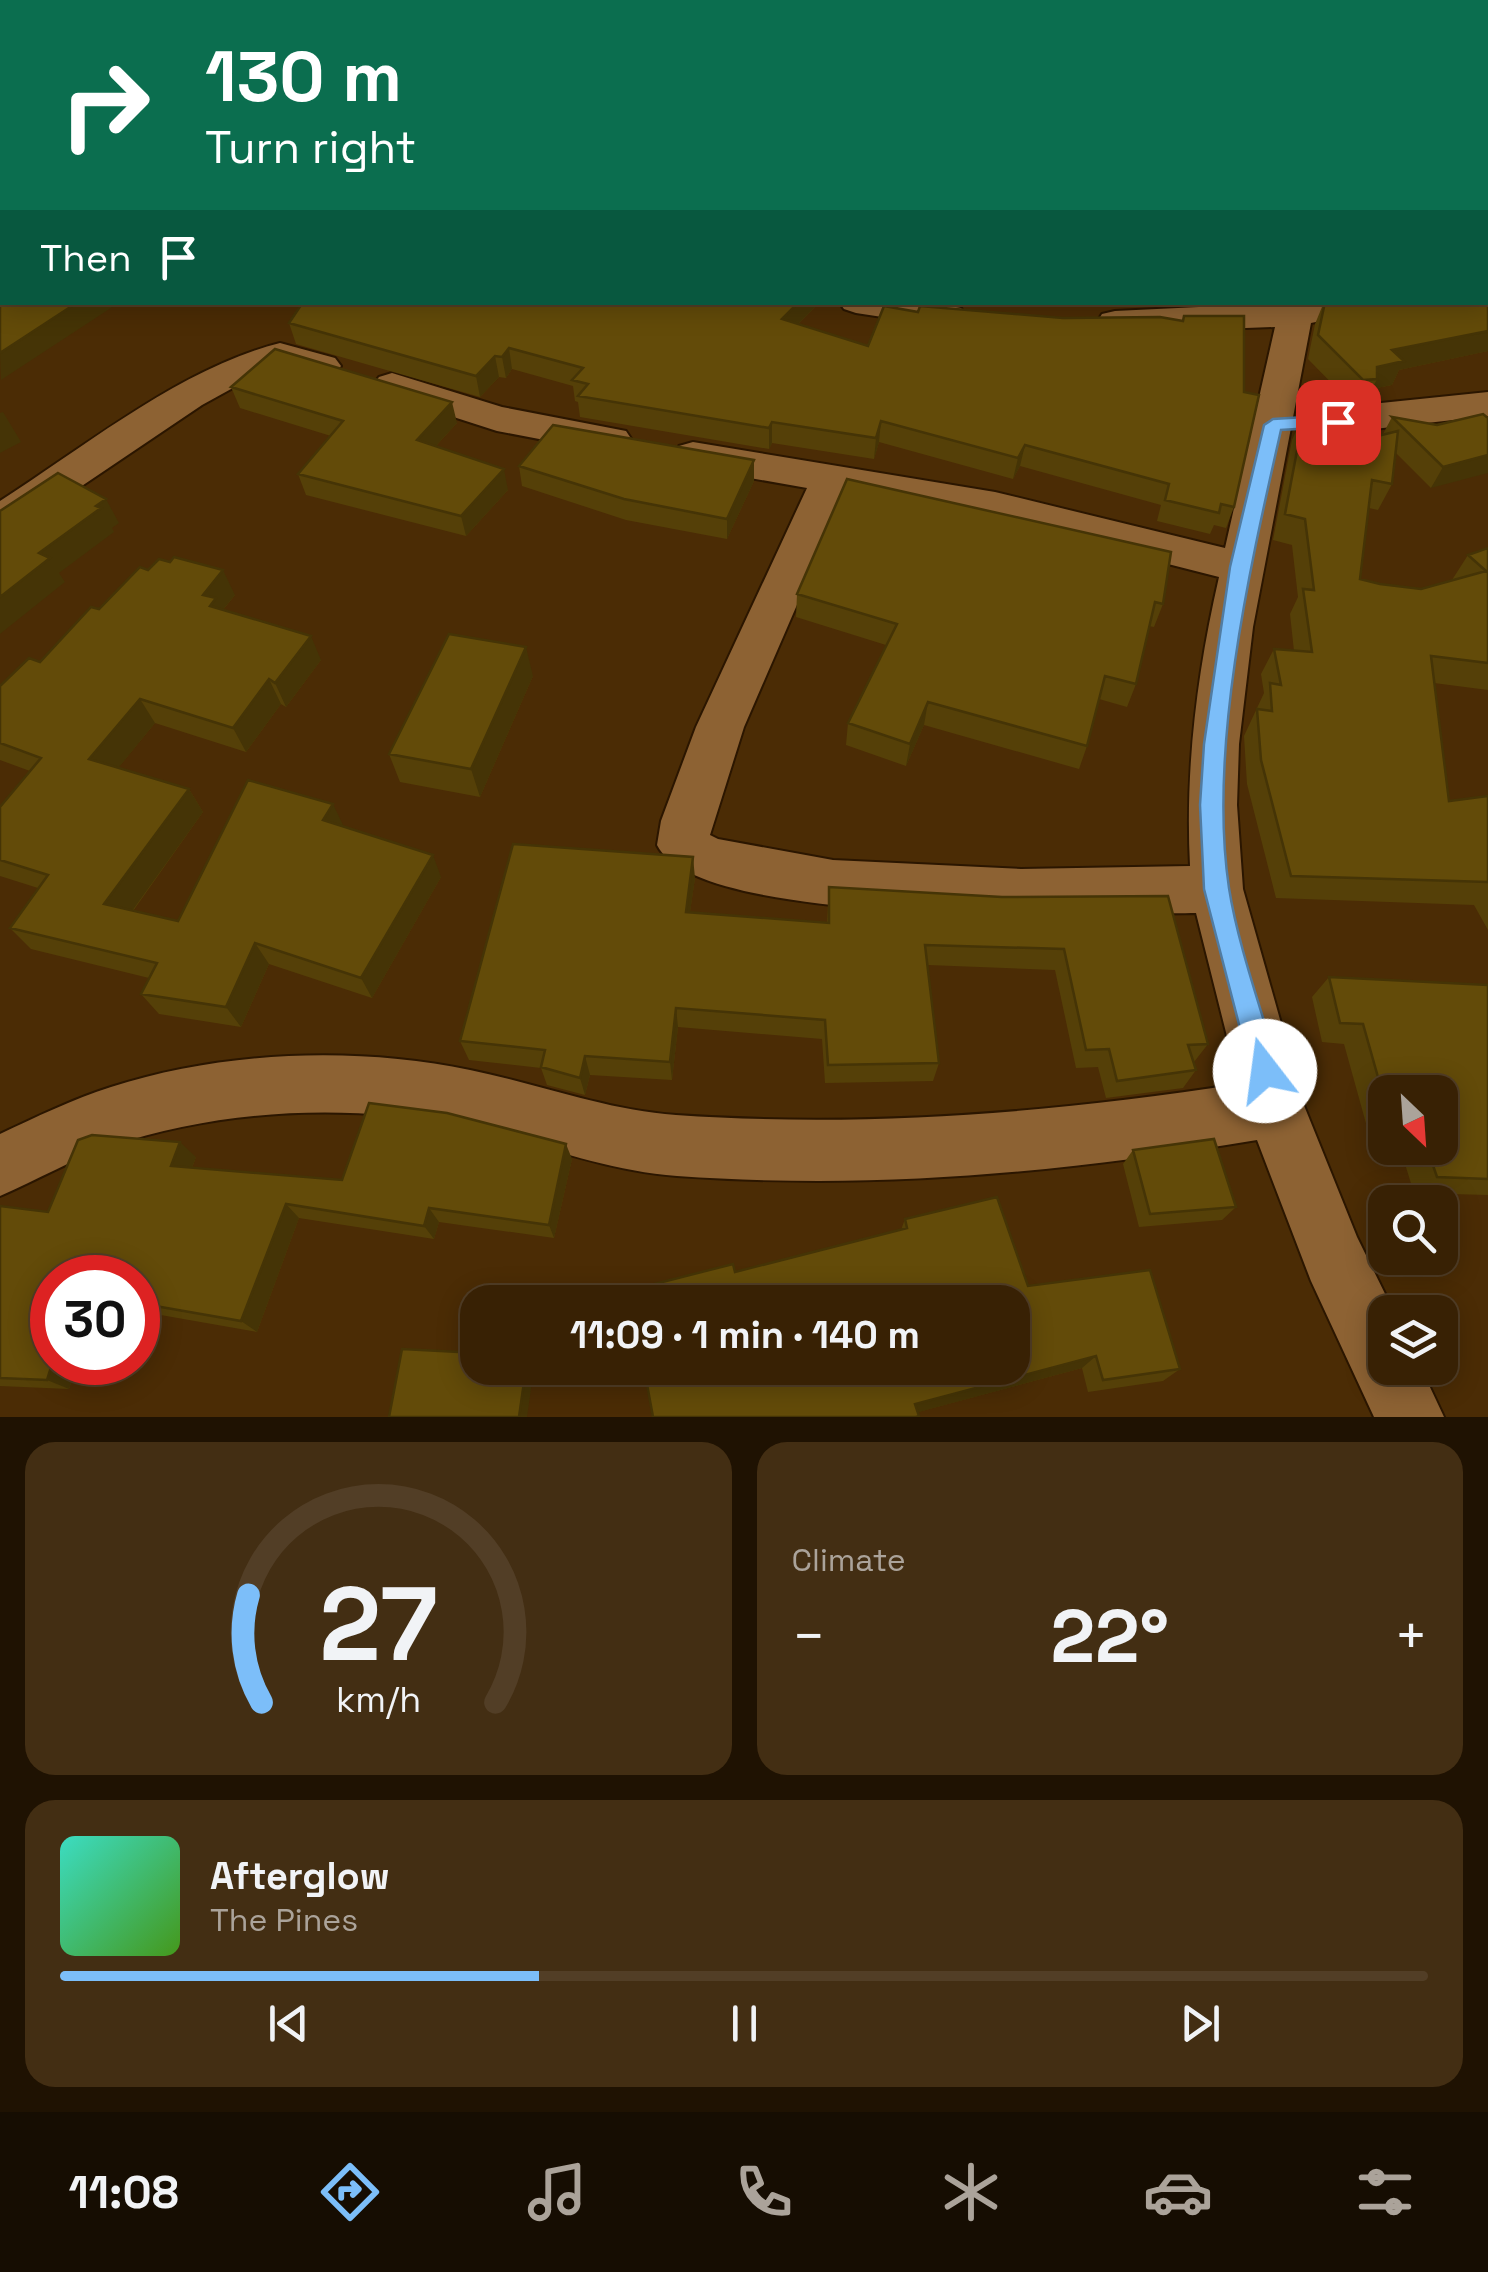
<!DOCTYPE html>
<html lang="en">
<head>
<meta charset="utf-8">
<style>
	body { margin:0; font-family:"Space Grotesk",sans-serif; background:#432e13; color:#f1f3f6; height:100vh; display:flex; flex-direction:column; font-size:38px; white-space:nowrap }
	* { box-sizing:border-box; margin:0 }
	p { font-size:32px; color:#aba39a }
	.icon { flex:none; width:55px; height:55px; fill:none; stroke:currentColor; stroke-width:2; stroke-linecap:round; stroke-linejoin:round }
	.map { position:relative; height:1417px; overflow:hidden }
	.details { display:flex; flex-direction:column; gap:25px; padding:25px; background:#1f1202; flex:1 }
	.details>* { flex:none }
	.guide { position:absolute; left:0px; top:0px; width:1490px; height:305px; box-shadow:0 5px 25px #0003,0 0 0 2px #523e26; background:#0b6e4f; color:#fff; overflow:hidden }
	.needle { width:65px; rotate:155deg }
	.fabs { position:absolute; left:1368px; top:1075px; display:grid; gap:20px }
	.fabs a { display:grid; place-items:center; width:90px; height:90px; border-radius:20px; background:#382104; box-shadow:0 5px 25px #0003,0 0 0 2px #523e26; font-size:50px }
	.speed { position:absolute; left:30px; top:1255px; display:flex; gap:20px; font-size:50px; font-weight:700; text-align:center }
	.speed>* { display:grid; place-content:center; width:130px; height:130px; border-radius:50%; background:#382104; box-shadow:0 5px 25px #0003,0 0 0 2px #523e26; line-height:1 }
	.speed .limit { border:15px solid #d22; background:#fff; color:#111 }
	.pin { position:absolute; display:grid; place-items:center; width:85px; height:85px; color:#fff; margin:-42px; border-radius:20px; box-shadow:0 5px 15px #0006 }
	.me { position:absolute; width:110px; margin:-55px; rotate:345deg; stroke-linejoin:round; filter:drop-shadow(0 0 8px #0008) }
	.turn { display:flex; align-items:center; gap:35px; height:210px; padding:0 40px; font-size:45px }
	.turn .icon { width:130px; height:130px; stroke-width:2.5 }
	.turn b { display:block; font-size:70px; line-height:85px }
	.then { display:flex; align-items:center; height:95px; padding:0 40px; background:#0003; gap:20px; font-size:38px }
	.big { font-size:75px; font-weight:600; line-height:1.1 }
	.details .card { flex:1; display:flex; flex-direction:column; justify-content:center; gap:15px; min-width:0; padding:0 35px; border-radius:30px; background:#432e13 }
	.details .dial { align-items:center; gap:0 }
	.dial svg { height:260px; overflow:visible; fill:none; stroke:#523e26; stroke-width:7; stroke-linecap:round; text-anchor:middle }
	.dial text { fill:#f1f3f6; stroke:none }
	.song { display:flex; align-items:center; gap:30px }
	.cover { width:120px; height:120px; border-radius:15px; background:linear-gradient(135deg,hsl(170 70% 55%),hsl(100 70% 35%)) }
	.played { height:10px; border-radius:5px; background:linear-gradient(90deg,#7cbef9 35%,#523e26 35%) }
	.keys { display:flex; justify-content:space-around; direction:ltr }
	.heat { display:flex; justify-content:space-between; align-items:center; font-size:55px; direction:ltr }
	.details .tiles { flex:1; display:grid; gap:25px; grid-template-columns:1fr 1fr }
	.card:last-child { grid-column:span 2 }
	.trip { position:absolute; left:460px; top:1285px; width:570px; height:100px; border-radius:30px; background:#382104; box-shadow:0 5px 25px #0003,0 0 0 2px #523e26; font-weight:600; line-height:100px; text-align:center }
	.menu { display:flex; height:160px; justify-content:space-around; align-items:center; background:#160d02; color:#aba39a }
	.menu .icon { width:70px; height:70px }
	.menu .on { color:#7cbef9 }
	.menu b { font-size:45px; color:#f1f3f6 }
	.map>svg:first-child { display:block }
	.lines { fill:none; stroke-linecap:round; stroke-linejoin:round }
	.service-casing { stroke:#2b1600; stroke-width:6 }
	.minor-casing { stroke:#2b1600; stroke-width:4 }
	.service { fill:#8d6233; fill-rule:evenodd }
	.minor { fill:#8d6233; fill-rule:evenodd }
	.wall { fill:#554008; fill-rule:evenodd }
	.shaded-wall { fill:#453406 }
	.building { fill:#634b09; stroke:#453406; stroke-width:2.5 }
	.route { fill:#7cbef9; stroke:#517ca2; stroke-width:2.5 }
</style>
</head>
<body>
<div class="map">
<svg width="1488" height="1417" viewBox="0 0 1488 1417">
	<rect width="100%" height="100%" fill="#4b2c05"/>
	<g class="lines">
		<defs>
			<path id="service" d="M1185 0H1200L1201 2H1187Z"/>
			<path id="minor" d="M980 0H1006V2H980Z
				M839 302H929L961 308 966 316 961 324 948 327 856 313 844 309Z
				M1305 302H1382L1377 309 1311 323 1253 627 1239 744 1237 805 1243 889 1305 1108 1357 1237 1394 1312H1385V1368H1421L1444 1417H1374L1311 1281 1257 1140C1059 1173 878 1190 677 1176 600 1170 530 1140 456 1125 345 1103 218 1110 111 1146 73 1159 37 1180 0 1196V1134C36 1117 73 1099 111 1087 223 1051 355 1046 470 1070 539 1084 605 1110 676 1115 866 1128 1051 1113 1239 1084L1196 913C1103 914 698 929 657 845L661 821 696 727 807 488 693 468 679 464 673 455 679 446 693 442 995 492 1225 548 1275 327 1115 333 1102 330 1097 322 1102 314 1115 311ZM845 494 995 520 1219 577C1197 673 1185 768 1190 866L1021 869 833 860 718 839 710 835 744 727Z
				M280 343 335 358 341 366 335 374 322 377 281 366 260 373 202 405 15 531 0 536V501C86 446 181 368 280 343Z
				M392 373 502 407 626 431 632 440 626 449 612 453 497 431 379 393 373 385 379 377Z
				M1488 392V416L1313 436 1299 432 1294 423 1299 414 1313 410Z"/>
		</defs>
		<use href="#service" class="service-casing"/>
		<use href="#minor" class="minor-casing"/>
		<use href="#service" class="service"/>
		<use href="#minor" class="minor"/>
	</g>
	<path class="wall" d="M0 0 2 2V210L0 209Z
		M1262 0H1401L1395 2H1268Z
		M1440 0H1488V20V2H1446Z
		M1488 300V351L1399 370 1392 385 1372 389 1366 403 1352 404 1308 359 1315 324 1324 302Z
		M255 302H815V307L798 324 868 346 918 312 1063 318 1182 321 1184 316 1234 507 1226 528 1214 525 1210 534 1157 521 1161 505 1020 466 1013 479 879 442 874 459 772 443 769 449 580 417 578 402 575 401 573 386 512 369 506 378 499 377 480 397 296 344 289 323 300 307Z
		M949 302H1025L1014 306Z
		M231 387 457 423 436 446 508 490 466 536 306 495 298 474 331 436 240 408Z
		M1304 414 1378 436 1383 434 1392 417 1437 425 1483 414 1431 488 1395 452 1392 484 1378 510 1369 508 1360 579 1380 584 1421 589 1452 580 1468 555 1488 548V690L1434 683 1449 801 1488 796V930L1474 905 1276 898 1247 784 1244 736 1264 693 1261 674 1274 649 1294 651 1290 614 1298 597 1292 545 1273 540 1292 440Z
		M754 460V481L727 539 626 520 522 486 519 466Z
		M847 479 1163 604 1154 627 1149 626 1136 684 1127 707 1099 699 1087 746 1079 769 924 725 906 766 846 745 848 723 886 645 796 617 797 594Z
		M235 595 223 610 321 660 286 707 281 704 246 752 155 723 118 768 189 789 203 812 133 911 178 921 344 827 441 877 372 998 269 964 241 1027 159 1014 141 994 149 978 31 949 10 928 38 888 0 876V807L30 771 0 760V686L40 662 99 609Z
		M533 676 480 797 400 782 389 754Z
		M695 878 690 912 827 923 829 887 1002 897 1208 1044 1194 1062 1196 1070 1183 1088 1106 1098 1098 1067 1076 1068 1055 970 928 965 939 1063 933 1081 825 1083 822 1039 678 1027 672 1080 590 1075 585 1095 547 1085 541 1068 469 1060 460 1041Z
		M1329 977 1488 985V1195L1414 1193 1405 1164 1377 1163 1344 1044 1322 1042 1312 997ZM1385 1092 1440 1148H1385Z
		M1133 1150 1236 1207 1222 1220 1139 1227 1123 1164Z
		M196 1157 192 1168 342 1180 572 1159 554 1238 439 1222 434 1239 299 1218 257 1332 138 1311V1278H52V1362H115L110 1378 73 1377 69 1389 0 1386V1206L48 1212Z
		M905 1219 1028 1286 1180 1369 1163 1381 1088 1392 1082 1368 918 1412 735 1272 901 1230Z"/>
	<path class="shaded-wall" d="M1345 0H1401L1395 2H1344Z
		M78 302H113L114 306 1 380 0 353Z
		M799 302H815V307L782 340V319Z
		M1488 331V351L1399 370 1392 385 1372 389 1377 379V367L1392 350Z
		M509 348 512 369 506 378 502 357Z
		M495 356 499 377 480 397 476 376Z
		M452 402 457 423 422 461 417 440Z
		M3 412 21 442 0 453V413Z
		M881 421 879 442 874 459 876 438Z
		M772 422V443L769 449V428Z
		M1025 445 1020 466 1013 479 1018 458Z
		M1488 455V473L1431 488 1443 467Z
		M754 460V481L727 539V519Z
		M504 469 508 490 466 536 461 516Z
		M106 499 119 523 112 528 114 532 59 573 65 582 0 634V597L39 553Z
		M223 570 235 595 222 611V631L203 595Z
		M311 636 321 660 286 707 275 683Z
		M526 647 533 676 480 797 471 769Z
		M269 679 281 704 246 752 233 728Z
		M140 699 155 723 106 783 89 759Z
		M928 702 924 725 906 766 910 744Z
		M189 789 203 812 122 925 104 904Z
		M333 804 344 827 323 820Z
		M433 855 441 877 372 998 361 978Z
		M693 857 695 878 687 933 686 912Z
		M255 943 269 964 241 1027 226 1007Z
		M676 1008 678 1027 672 1080 670 1062Z
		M585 1056 590 1075 585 1095 580 1078Z
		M180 1142 196 1157 187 1181 171 1166Z
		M566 1144 572 1159 554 1238 549 1225Z
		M286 1204 299 1218 257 1332 241 1321Z
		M429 1208 439 1222 434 1239 424 1226Z
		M1096 1356 1082 1368 908 1415 915 1404Z
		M91 1362H115L110 1378 89 1369Z
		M51 1367 73 1377 69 1389 47 1380Z
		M526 1368H534L527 1417H519Z"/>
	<path class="building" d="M0 0H962L961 2H2V191H0Z
		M0 241 2 242V302H78L0 353Z
		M1488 300V331L1392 350 1404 361 1377 367V379L1363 380 1318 335 1325 302H1488Z
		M303 302H799L782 319 868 346 884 306 918 312 920 306 1063 318 1160 317 1183 321 1184 316H1244V392L1259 395 1234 507 1221 504 1219 513 1165 500 1169 484 1025 445 1018 458 881 421 876 438 772 422 769 428 578 396 588 384 572 380 583 368 509 348 502 357 495 356 476 376 289 323Z
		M275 349 452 402 417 440 504 469 461 516 298 474 343 421 231 387Z
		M1378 409V436L1398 431 1392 484 1372 480 1360 579 1380 584 1421 589 1486 571 1468 555 1488 548V663L1431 656 1449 801 1488 796V882L1291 876 1261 760 1257 709 1272 711 1270 683 1281 685 1274 649 1312 652 1303 589 1314 590 1305 519 1285 514 1304 414Z
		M1483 414 1488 418V455L1443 467 1392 417 1437 425Z
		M553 425 754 460 727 519 624 499 519 466Z
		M58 473 106 499 96 506 101 508 39 553 50 558 0 597V511Z
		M847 479 1171 552 1163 604 1155 602 1136 684 1105 676 1087 746 928 702 910 744 848 723 897 624 797 594Z
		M174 557 223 570 203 595 216 598 210 606 311 636 275 683 269 679 233 728 140 699 89 759 189 789 104 904 178 921 248 780 333 804 323 820 433 855 361 978 255 943 226 1007 141 994 157 963 10 928 48 875 0 860V807L41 758 0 743V686L29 658 40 662 91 607 99 609 140 567 148 570 159 559 170 562Z
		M449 634 526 647 471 769 389 754Z
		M513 844 693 857 686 912 829 923V887L1002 897 1168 896 1208 1044 1188 1045 1196 1070 1117 1081 1109 1049 1086 1050 1064 949 925 945 939 1063 828 1065 825 1020 676 1008 670 1062 585 1056 580 1078 541 1067 545 1050 460 1041Z
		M1329 977 1488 985V1179L1437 1177 1427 1148H1440V1092H1385V1102L1363 1024 1340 1023Z
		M369 1103 447 1113 566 1144 549 1225 429 1208 424 1226 286 1204 241 1321 138 1303V1278H52V1362H91L89 1369 51 1367 47 1380 0 1378V1206L48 1212 78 1140 92 1135 180 1142 171 1166 342 1180Z
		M1214 1139 1236 1207 1150 1214 1133 1150Z
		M997 1197 1028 1286 1150 1270 1180 1369 1103 1380 1096 1356 915 1404 919 1416 916 1417H653L644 1368H1012V1302H633L631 1290 733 1264 735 1272 907 1228 905 1219Z
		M402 1349 478 1353V1368H526L519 1417H389Z"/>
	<path class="route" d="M1338 415 1345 417V426L1281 430C1250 567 1208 749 1229 888 1238 946 1263 1014 1279 1071L1275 1081 1265 1085 1255 1081 1251 1071 1204 889 1200 805 1204 744 1230 567 1264 425 1273 419Z"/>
</svg>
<div class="fabs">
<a><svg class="needle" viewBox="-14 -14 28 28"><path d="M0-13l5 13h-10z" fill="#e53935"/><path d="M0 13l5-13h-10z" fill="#aba39a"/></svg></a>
<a><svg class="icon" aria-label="search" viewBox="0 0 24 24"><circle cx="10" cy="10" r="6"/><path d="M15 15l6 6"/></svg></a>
<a><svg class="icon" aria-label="layers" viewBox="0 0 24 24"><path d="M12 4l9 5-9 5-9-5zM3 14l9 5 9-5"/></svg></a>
</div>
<div class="speed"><div class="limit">30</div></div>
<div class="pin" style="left:1338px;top:422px;background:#d93025"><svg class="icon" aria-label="arrive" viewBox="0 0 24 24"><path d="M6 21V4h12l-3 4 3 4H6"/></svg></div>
<svg class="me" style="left:1265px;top:1071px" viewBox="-20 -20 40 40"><circle r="19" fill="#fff"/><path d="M0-13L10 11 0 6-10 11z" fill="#7cbef9"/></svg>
<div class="trip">11:09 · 1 min · 140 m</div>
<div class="guide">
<div class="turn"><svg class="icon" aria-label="right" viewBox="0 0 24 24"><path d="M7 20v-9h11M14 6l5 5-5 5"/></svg><div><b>130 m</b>Turn right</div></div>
<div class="then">Then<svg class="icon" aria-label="arrive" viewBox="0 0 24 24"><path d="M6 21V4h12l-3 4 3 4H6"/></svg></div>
</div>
</div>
<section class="details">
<div class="tiles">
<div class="card dial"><svg viewBox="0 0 100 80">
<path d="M14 69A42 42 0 1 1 86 69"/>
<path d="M14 69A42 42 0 0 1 10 36" stroke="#7cbef9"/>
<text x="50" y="56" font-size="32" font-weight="700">27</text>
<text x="50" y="72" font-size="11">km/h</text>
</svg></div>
<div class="card"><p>Climate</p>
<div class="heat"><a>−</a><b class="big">22°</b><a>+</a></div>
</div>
<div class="card">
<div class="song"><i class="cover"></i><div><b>Afterglow</b><p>The Pines</p></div></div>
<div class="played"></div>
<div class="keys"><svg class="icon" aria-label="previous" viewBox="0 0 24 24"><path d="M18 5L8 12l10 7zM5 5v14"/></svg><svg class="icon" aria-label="pause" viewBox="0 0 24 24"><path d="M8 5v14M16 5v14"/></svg><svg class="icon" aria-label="next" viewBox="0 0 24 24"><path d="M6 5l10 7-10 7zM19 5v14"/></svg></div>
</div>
</div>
</section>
<nav class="menu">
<b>11:08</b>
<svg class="icon on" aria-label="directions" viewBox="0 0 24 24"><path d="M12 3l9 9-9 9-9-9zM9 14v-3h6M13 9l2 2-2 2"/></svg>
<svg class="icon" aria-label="music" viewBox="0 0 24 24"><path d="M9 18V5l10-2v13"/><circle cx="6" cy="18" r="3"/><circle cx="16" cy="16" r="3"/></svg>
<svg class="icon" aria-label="phone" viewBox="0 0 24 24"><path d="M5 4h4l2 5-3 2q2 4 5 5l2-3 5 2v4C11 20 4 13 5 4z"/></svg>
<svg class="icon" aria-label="climate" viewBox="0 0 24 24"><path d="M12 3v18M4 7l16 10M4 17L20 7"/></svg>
<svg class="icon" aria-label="car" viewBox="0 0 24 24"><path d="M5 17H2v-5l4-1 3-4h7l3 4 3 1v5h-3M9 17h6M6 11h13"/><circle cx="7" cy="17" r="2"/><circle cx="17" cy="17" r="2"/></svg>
<svg class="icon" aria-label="filters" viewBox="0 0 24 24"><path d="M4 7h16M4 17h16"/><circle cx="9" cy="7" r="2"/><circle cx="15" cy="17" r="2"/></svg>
</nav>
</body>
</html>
